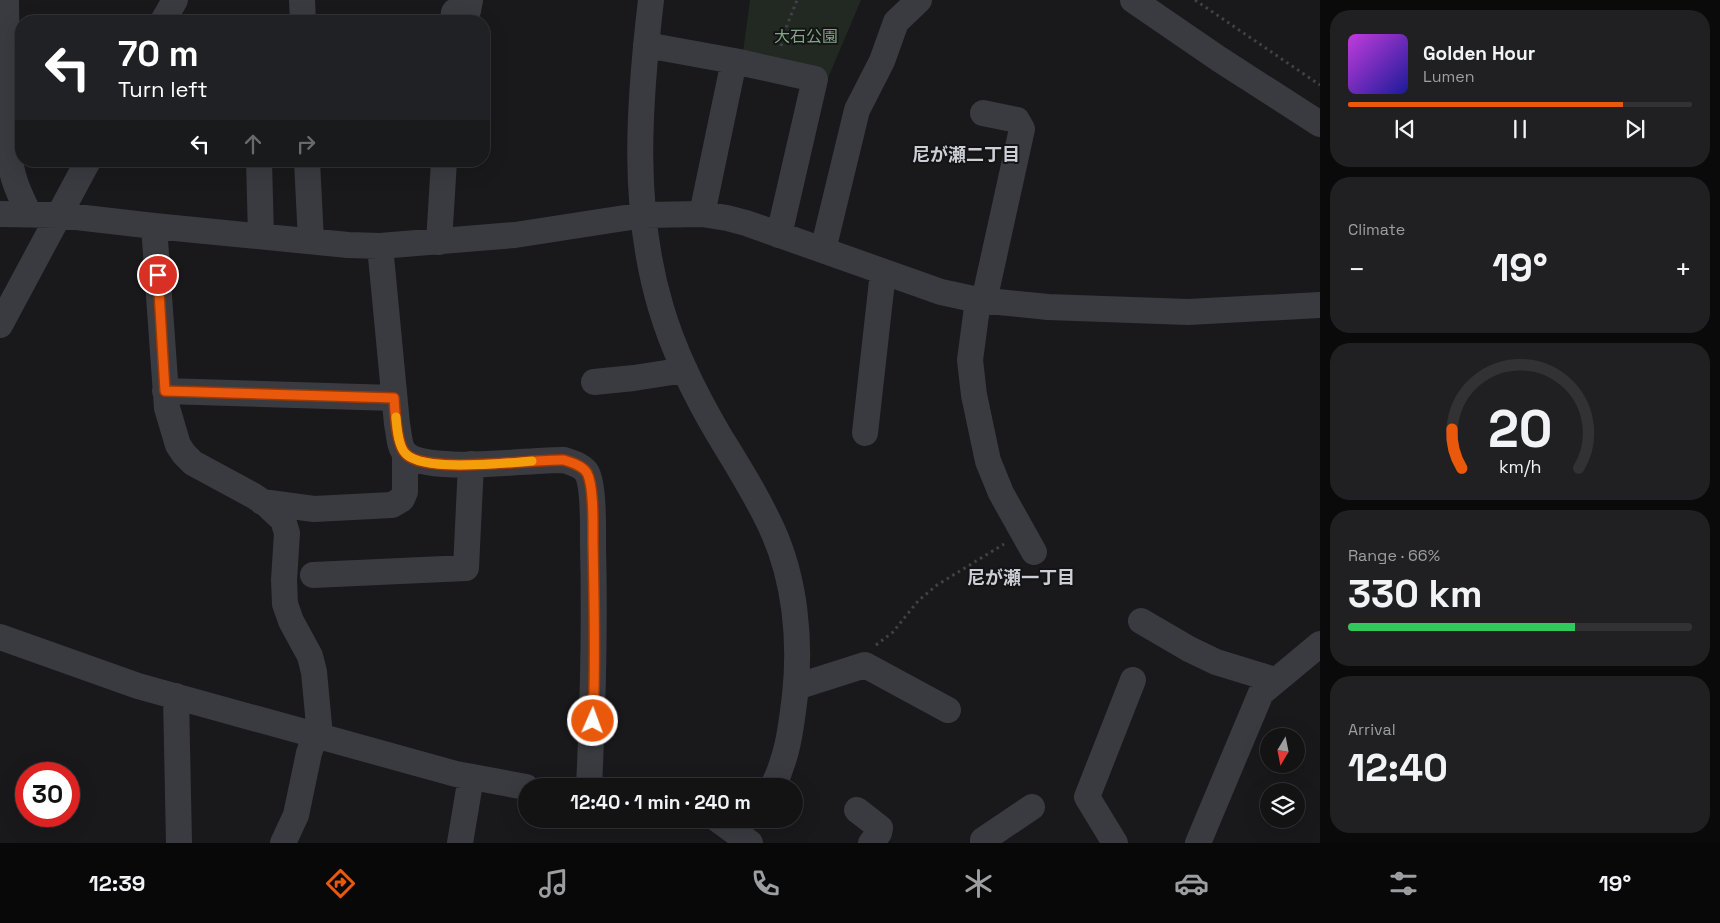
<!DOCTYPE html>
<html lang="en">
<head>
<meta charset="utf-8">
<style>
	body { margin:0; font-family:"Space Grotesk","Noto Sans JP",sans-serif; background:#202022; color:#f1f3f6; height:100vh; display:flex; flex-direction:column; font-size:19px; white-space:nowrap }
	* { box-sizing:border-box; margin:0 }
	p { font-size:16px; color:#9d9ea0 }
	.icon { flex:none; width:28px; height:28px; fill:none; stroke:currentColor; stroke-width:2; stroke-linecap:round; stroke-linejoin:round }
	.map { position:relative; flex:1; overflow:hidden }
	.details { display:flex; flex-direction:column; gap:10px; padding:10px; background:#0a0a0b; width:400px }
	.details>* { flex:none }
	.banner { position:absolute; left:15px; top:15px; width:475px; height:152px; border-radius:20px; box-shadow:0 5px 20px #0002,0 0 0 1px #323234; background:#202124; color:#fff; overflow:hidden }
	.needle { width:32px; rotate:190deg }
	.fabs { position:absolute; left:1260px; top:728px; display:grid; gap:10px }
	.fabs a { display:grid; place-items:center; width:45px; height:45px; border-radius:50%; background:#131314; box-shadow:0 5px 20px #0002,0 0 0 1px #323234; font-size:25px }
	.speed { position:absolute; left:15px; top:762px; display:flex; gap:10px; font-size:25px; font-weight:700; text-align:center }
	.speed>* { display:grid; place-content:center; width:65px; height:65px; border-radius:50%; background:#131314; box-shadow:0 5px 20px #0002,0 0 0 1px #323234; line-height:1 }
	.speed .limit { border:8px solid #d22; background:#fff; color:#111 }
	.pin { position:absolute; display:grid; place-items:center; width:42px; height:42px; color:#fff; margin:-21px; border:2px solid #fff; border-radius:50%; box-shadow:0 1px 5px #0007 }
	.me { position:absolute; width:55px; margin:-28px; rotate:2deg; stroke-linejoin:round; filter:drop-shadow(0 0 4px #0008) }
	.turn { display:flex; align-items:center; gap:18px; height:105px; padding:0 20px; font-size:22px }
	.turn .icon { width:65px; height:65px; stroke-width:2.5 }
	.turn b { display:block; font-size:35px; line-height:42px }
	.lanes { display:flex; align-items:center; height:48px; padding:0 20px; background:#0003; justify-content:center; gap:25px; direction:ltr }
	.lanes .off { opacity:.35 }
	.big { font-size:38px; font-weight:600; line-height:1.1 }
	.details .card { flex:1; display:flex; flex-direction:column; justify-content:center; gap:8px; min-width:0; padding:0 18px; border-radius:20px; background:#202022 }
	.details .dial { align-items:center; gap:0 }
	.dial svg { height:130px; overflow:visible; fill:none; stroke:#323234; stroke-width:7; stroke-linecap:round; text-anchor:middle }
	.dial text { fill:#f1f3f6; stroke:none }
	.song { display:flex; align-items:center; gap:15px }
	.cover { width:60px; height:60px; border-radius:8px; background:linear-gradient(135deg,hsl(290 70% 55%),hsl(240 70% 35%)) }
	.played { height:5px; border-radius:2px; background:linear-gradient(90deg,#ea580c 80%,#323234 80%) }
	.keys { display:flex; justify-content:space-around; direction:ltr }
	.heat { display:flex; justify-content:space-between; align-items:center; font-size:28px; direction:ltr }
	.charge { height:8px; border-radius:4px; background:linear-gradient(90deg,#34c759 66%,#323234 0) }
	.trip { position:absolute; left:518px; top:778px; width:285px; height:50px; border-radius:25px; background:#131314; box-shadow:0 5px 20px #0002,0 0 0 1px #323234; font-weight:600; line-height:50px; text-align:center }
	.dock { display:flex; height:80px; justify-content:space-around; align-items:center; background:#080808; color:#9d9ea0 }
	.dock .icon { width:35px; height:35px }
	.dock .on { color:#ea580c }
	.dock b { font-size:22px; color:#f1f3f6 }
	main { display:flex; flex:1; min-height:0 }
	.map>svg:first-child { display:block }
	.green { fill:#212922 }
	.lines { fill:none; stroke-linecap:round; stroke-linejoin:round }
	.path { stroke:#404247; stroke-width:3; stroke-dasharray:2.5 4; stroke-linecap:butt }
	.minor { stroke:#3a3b40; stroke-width:26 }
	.route-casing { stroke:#983908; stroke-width:12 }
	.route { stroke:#ea580c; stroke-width:9 }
	.slow { stroke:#f59e0b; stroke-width:9 }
	.labels { text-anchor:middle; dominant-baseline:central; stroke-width:4; stroke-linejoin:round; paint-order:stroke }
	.park-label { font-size:16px; fill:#83a584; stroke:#141416 }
	.neighbourhood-label { font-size:18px; font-weight:bold; fill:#cccfd6; stroke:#141416 }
</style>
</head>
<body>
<main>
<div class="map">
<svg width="1320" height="843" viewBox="0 0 1320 843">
	<rect width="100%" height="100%" fill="#19191b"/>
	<path class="green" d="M750 0H861L828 78 742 60Z"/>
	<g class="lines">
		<path class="path" d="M1195 0 1320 85
			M781 46 784 33 797 0
			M876 645 893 632 918 601 937 585 1004 544"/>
		<path class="minor" d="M6 0 8 145C11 176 16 187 29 214
			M302 0 303 21
			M651 0C639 102 631 208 661 308 674 352 696 396 719 435 738 466 757 496 772 529 795 579 801 640 795 695 791 728 788 756 773 786
			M1133 0 1219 59 1320 124
			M163 21 175 0
			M453 21 454 12 468 11 470 0
			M646 45 734 61 815 79 779 235
			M983 113 1017 120 1022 129 984 301
			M259 161 261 236
			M307 161 311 241
			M0 214 59 215 154 226 348 245 380 246 515 235 644 215 702 214 727 218 746 223 941 292 978 300 1048 307 1188 312 1320 305
			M702 214 734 61
			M154 226 167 408 178 445 184 454 193 463 254 496 266 504 283 520 287 533 284 580 285 604 291 621 310 656 314 672 319 725 309 753 296 815 283 843
			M439 242 444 161
			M380 246 397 424C399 433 399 447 405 453 425 475 532 459 564 460 572 463 582 465 587 473 594 487 593 529 593 545 595 626 593 706 589 786
			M823 250 857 110 882 61 896 22 919 0
			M978 300 970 360 974 395 988 461 1001 493 1034 552
			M0 325 88 161
			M594 382 634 378 685 370
			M165 391 394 398
			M865 433 883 272
			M262 502 314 509 392 505 402 499 405 492V454
			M313 575 466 568 471 464
			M1141 621 1189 649 1216 662 1275 680
			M0 637 138 686 456 774 526 787
			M796 687 865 665 948 710
			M176 696 179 843
			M857 810 880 828 879 833 871 843
			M717 819 750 843
			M460 843 471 777
			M983 843V840L1032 807
			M1115 843 1087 797 1133 680
			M1198 843 1261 693 1320 644"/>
	</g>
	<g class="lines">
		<defs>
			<path id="route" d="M158 275 165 391 394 398C395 411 396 445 406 454 426 475 532 459 564 460 572 463 582 465 587 473 594 486 593 525 593 541 594 601 596 661 593 721"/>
		</defs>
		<use href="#route" class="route-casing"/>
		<use href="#route" class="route"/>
		<path class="slow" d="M396 417C397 428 398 447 406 454 424 472 506 463 532 461"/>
	</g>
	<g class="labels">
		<g class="park-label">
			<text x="806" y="36">大石公園</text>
		</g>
		<g class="neighbourhood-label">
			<text x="966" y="154">尼が瀬二丁目</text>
			<text x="1021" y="577">尼が瀬一丁目</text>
		</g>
	</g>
</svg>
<div class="fabs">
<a><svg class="needle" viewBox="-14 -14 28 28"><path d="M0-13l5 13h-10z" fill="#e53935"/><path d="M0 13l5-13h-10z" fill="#9d9ea0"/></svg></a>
<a><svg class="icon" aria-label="layers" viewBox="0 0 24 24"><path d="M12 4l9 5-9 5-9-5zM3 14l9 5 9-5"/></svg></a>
</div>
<div class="speed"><div class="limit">30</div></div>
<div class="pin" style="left:158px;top:275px;background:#d93025"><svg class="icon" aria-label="arrive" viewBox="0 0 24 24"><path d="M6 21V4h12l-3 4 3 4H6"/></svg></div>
<svg class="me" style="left:593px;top:721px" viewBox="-20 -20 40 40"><circle r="17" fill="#ea580c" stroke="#fff" stroke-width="3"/><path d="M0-11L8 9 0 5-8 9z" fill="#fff"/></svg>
<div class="trip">12:40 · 1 min · 240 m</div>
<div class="banner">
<div class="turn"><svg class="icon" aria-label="left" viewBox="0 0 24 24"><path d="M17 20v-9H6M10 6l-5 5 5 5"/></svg><div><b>70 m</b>Turn left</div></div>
<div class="lanes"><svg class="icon" aria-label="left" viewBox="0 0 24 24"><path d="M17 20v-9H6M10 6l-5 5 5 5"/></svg><svg class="icon off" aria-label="ahead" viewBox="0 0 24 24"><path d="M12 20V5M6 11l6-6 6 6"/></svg><svg class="icon off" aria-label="right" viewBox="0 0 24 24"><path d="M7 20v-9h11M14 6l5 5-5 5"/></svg></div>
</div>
</div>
<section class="details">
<div class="card">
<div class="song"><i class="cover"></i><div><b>Golden Hour</b><p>Lumen</p></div></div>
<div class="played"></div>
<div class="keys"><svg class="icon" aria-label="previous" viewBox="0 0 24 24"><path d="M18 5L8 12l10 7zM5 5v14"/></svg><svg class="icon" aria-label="pause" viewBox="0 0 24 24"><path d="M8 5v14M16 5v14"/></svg><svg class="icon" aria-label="next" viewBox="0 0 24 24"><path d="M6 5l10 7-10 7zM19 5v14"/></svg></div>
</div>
<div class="card"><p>Climate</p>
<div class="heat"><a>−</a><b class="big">19°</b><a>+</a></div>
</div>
<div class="card dial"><svg viewBox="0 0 100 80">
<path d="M14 69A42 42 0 1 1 86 69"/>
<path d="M14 69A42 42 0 0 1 8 45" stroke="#ea580c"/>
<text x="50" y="56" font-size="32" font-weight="700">20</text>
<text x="50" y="72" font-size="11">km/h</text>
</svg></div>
<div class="card"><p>Range · 66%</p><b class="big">330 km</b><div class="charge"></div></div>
<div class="card"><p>Arrival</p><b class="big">12:40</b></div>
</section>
</main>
<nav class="dock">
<b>12:39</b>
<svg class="icon on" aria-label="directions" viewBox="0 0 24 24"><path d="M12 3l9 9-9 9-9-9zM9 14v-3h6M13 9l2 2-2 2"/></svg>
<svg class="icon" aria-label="music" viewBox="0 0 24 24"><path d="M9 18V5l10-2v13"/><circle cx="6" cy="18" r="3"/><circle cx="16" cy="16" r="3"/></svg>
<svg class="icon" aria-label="phone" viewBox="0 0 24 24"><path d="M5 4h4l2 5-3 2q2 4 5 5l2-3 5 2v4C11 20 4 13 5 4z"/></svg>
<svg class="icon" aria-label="climate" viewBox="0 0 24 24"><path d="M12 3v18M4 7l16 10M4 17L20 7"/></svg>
<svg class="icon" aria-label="car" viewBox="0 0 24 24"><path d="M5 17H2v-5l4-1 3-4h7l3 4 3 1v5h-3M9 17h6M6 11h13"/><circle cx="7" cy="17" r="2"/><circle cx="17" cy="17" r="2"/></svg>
<svg class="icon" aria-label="filters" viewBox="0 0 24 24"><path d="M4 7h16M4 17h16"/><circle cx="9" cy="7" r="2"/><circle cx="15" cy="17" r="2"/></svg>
<b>19°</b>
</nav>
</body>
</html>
